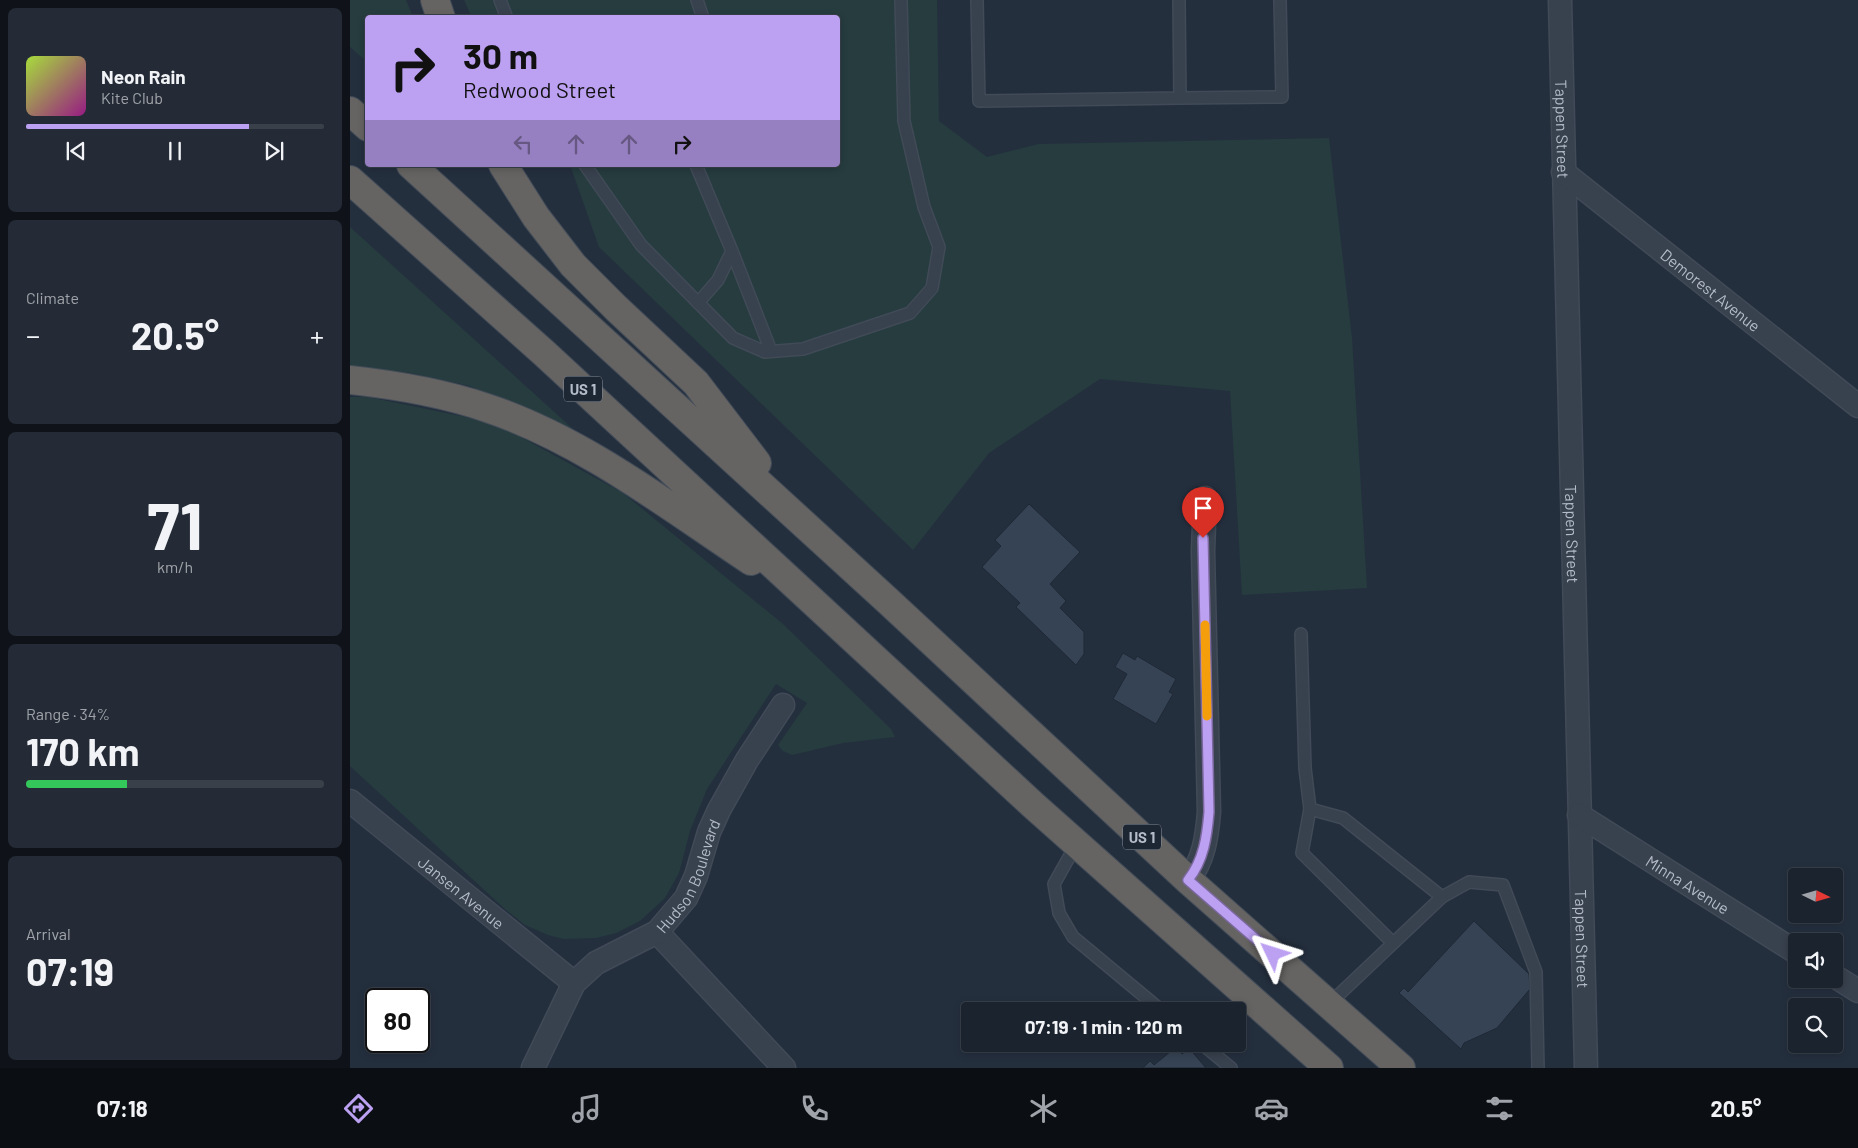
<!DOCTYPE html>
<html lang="en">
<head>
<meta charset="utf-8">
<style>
	body { margin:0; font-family:Barlow,sans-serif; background:#242b36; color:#f1f3f6; height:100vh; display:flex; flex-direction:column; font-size:19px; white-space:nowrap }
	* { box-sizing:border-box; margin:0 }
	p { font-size:16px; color:#a0a4aa }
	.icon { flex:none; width:28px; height:28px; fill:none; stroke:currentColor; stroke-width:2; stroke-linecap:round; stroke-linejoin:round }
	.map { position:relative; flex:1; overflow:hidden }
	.panel { display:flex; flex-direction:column; gap:8px; padding:8px; background:#0f1319; width:350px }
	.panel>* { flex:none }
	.banner { position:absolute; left:15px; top:15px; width:475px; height:152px; border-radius:5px; box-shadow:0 2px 8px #0003,0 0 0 1px #39404a; background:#bca0f2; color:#111; overflow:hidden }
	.needle { width:32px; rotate:95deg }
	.tools { position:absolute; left:1438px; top:868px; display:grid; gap:10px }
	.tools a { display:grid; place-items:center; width:55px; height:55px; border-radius:5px; background:#1b232e; box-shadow:0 2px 8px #0003,0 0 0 1px #39404a; font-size:25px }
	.speed { position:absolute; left:15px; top:988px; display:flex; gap:10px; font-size:25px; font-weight:700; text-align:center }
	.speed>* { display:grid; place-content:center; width:65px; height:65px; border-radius:50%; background:#1b232e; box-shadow:0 2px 8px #0003,0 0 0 1px #39404a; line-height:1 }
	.speed .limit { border:2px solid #111; border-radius:8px; background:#fff; color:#111 }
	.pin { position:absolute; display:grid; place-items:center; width:42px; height:42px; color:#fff; margin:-51px -21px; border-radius:50% 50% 50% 0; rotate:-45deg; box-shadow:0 0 5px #0007 }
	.pin .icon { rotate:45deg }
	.me { position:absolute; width:55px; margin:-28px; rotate:311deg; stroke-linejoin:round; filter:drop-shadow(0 0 4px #0008) }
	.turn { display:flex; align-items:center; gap:18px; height:105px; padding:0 15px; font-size:22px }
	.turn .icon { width:65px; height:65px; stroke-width:2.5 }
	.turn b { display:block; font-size:35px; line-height:42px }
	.lanes { display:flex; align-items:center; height:48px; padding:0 15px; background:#0003; justify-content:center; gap:25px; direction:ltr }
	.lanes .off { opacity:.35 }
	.big { font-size:38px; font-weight:700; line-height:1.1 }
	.panel .widget { flex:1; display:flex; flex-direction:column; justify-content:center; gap:8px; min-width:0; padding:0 18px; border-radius:8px; background:#242b36 }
	.panel .dial { align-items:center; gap:0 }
	.dial b { font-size:65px; line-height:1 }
	.song { display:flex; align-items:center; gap:15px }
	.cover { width:60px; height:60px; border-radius:8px; background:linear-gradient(135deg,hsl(80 70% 55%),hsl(310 70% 35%)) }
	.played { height:5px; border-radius:2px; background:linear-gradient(90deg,#bca0f2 75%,#39404a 75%) }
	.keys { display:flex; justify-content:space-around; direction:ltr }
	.heat { display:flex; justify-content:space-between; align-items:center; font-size:28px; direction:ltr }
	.charge { height:8px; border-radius:4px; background:linear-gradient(90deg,#34c759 34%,#39404a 0) }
	.trip { position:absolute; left:611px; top:1002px; width:285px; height:50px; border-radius:5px; background:#1b232e; box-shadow:0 2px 8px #0003,0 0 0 1px #39404a; font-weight:700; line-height:50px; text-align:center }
	.tabs { display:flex; height:80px; justify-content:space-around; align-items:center; background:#0b0e12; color:#a0a4aa }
	.tabs .icon { width:35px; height:35px }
	.tabs .active { color:#bca0f2 }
	.tabs b { font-size:22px; color:#f1f3f6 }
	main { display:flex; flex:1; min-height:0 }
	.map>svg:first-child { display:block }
	.green { fill:#263c3f }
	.building { fill:#364354; stroke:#1f2835 }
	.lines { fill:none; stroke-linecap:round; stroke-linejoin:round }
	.service-casing { stroke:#414a57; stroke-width:14 }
	.minor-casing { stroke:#414a57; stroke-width:25 }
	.trunk-casing { stroke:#434c59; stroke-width:30 }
	.service { stroke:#38414e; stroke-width:11 }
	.minor { stroke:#38414e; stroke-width:22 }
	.trunk { stroke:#656462; stroke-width:28 }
	.route-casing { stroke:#7a689d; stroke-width:12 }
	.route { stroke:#bca0f2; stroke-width:9 }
	.slow { stroke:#f59e0b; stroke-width:9 }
	.labels { text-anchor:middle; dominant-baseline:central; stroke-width:5; stroke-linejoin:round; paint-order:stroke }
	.shield { fill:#1d2633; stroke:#878f9c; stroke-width:1 }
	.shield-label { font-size:15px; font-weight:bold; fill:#b4bcc9 }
	.street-label { font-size:16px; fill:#b4bcc9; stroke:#1d2633 }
</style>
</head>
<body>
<main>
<section class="panel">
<div class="widget">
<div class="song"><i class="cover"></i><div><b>Neon Rain</b><p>Kite Club</p></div></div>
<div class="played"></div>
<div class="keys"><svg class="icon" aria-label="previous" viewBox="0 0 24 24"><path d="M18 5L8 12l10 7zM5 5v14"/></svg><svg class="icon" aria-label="pause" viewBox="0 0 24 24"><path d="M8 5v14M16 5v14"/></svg><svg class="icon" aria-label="next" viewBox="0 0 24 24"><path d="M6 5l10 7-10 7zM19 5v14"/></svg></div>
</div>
<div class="widget"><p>Climate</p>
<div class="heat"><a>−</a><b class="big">20.5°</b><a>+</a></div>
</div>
<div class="widget dial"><b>71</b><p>km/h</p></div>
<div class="widget"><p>Range · 34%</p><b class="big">170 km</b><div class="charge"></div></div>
<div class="widget"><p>Arrival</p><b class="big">07:19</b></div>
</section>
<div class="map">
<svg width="1508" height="1068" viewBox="0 0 1508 1068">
	<rect width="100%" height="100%" fill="#242f3e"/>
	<path class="green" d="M0 0H56L63 17 18 18 17 62 0 47Z
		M114 0H587L589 121 637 157 689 144 979 138 1002 338 1017 588 892 595 880 391 750 379 639 453 563 550 249 247 220 165H488V18H122Z
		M0 227 222 428 220 433 120 386 60 373 0 366Z
		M0 397H18L145 423 273 493 433 624 541 729 545 737 493 743 442 755 433 751 428 745 457 703 426 684 357 789 340 831 329 873 315 898 290 921 266 933 246 938 214 939 198 935 175 925 156 910 0 766Z"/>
	<path class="building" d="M679 504 730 552 700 584 716 601 710 608 734 632V654L726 665 666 607 670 603 632 567 651 546 645 540Z
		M773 653 785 660 787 656 826 679 819 692 823 694 806 724 763 699 777 674 765 667Z
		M1124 921 1179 974 1180 989 1147 1028 1114 1043 1111 1049 1049 993 1054 988 1058 992Z
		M826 1047 832 1054 839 1048 856 1068H793L800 1061 804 1065Z"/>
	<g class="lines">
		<defs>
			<path id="service" d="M150 0 157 18
				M347 0 353 18
				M627 0 629 101 830 98 829 0
				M830 98 932 97 930 0
				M235 165 291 245 383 338 415 352 453 349 560 313 582 288 589 247 574 207 554 121 551 0
				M346 165 382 251 421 351
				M348 303 368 280 382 251
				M951 634 955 768 960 809 993 818 1092 897
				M960 809 952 853 1043 943
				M727 843 704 884 709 913 723 937 812 1011
				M979 1004 1092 897 1119 882 1153 885 1186 972 1188 1068
				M852 1044 881 1068"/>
			<g id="minor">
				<path id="s1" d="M1210 0 1236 1068"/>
				<path id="s2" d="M1213 172 1508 406"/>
				<path id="s3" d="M0 801 224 983"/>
				<path id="s4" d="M1229 815 1446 952"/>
				<path d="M838 880C854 860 857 836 859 812L853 551 855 498"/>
				<path d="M307 932 434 1068"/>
				<path d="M1484 976 1508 991"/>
				<path id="s5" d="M183 1068 224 983 246 963 307 932 336 898 346 876 359 832 369 810 397 760 433 705"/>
			</g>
			<path id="trunk" d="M85 0 91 18
				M0 111 18 127
				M61 165 538 601 838 880 1051 1068
				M153 165 186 217 223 265 266 308 346 383 407 463
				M0 180 194 353 683 805 979 1068
				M0 380C46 385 93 393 137 408 233 440 318 506 401 561"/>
		</defs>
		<use href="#service" class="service-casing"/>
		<use href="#minor" class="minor-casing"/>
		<use href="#trunk" class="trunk-casing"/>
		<use href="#service" class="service"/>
		<use href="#minor" class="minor"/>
		<use href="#trunk" class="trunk"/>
	</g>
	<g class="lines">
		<defs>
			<path id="route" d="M853 538 859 812C857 836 854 860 838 880L923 954"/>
		</defs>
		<use href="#route" class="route-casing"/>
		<use href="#route" class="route"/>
		<path class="slow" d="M855 625 857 716"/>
	</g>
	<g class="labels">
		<g class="shield">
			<rect x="214" y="376.5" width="38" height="25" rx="4"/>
			<rect x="773" y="824.5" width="38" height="25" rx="4"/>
		</g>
		<g class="shield-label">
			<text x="233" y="389">US 1</text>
			<text x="792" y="837">US 1</text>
		</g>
		<g class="street-label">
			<text stroke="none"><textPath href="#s1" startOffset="129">Tappen Street</textPath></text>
			<text stroke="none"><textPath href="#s2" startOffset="189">Demorest Avenue</textPath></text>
			<text stroke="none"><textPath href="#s1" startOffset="534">Tappen Street</textPath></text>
			<text stroke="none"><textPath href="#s5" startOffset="258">Hudson Boulevard</textPath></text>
			<text stroke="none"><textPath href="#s4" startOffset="129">Minna Avenue</textPath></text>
			<text stroke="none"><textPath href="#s3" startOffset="144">Jansen Avenue</textPath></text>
			<text stroke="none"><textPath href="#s1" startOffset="939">Tappen Street</textPath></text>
		</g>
	</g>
</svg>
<div class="tools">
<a><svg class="needle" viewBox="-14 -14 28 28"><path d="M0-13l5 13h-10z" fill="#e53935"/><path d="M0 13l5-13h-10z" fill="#a0a4aa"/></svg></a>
<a><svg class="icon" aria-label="sound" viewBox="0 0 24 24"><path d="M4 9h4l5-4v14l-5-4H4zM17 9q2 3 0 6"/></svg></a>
<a><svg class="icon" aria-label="search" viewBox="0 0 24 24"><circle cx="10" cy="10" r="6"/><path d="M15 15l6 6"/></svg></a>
</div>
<div class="speed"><div class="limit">80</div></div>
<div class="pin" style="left:853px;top:538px;background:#d93025"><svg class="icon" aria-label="arrive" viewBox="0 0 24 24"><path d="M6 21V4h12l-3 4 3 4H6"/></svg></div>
<svg class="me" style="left:923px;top:954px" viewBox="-20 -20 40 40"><path d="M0-17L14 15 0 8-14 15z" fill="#bca0f2" stroke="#fff" stroke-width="4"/></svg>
<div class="trip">07:19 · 1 min · 120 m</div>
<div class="banner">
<div class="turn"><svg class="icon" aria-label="right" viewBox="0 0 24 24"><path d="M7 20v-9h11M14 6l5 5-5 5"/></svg><div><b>30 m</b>Redwood Street</div></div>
<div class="lanes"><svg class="icon off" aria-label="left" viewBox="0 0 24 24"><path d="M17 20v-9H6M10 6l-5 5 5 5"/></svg><svg class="icon off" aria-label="ahead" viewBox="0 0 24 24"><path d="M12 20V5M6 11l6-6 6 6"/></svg><svg class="icon off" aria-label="ahead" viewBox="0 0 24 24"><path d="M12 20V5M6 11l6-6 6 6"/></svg><svg class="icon" aria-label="right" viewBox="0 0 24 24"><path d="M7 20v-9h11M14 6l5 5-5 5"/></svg></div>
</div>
</div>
</main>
<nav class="tabs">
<b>07:18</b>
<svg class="icon active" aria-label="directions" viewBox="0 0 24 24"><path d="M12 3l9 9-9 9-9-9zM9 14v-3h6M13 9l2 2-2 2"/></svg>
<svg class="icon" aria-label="music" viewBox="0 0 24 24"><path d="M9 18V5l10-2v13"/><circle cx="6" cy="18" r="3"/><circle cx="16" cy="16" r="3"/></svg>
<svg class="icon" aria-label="phone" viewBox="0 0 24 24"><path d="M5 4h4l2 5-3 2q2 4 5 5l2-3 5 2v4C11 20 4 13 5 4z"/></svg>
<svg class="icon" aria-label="climate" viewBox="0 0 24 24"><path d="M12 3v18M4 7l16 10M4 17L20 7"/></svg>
<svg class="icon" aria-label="car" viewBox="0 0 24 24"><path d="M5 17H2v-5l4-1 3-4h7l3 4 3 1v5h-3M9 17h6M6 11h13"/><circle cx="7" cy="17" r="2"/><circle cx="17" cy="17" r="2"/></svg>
<svg class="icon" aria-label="filters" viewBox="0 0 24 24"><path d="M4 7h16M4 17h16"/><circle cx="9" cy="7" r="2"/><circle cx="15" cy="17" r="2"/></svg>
<b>20.5°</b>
</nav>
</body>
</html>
